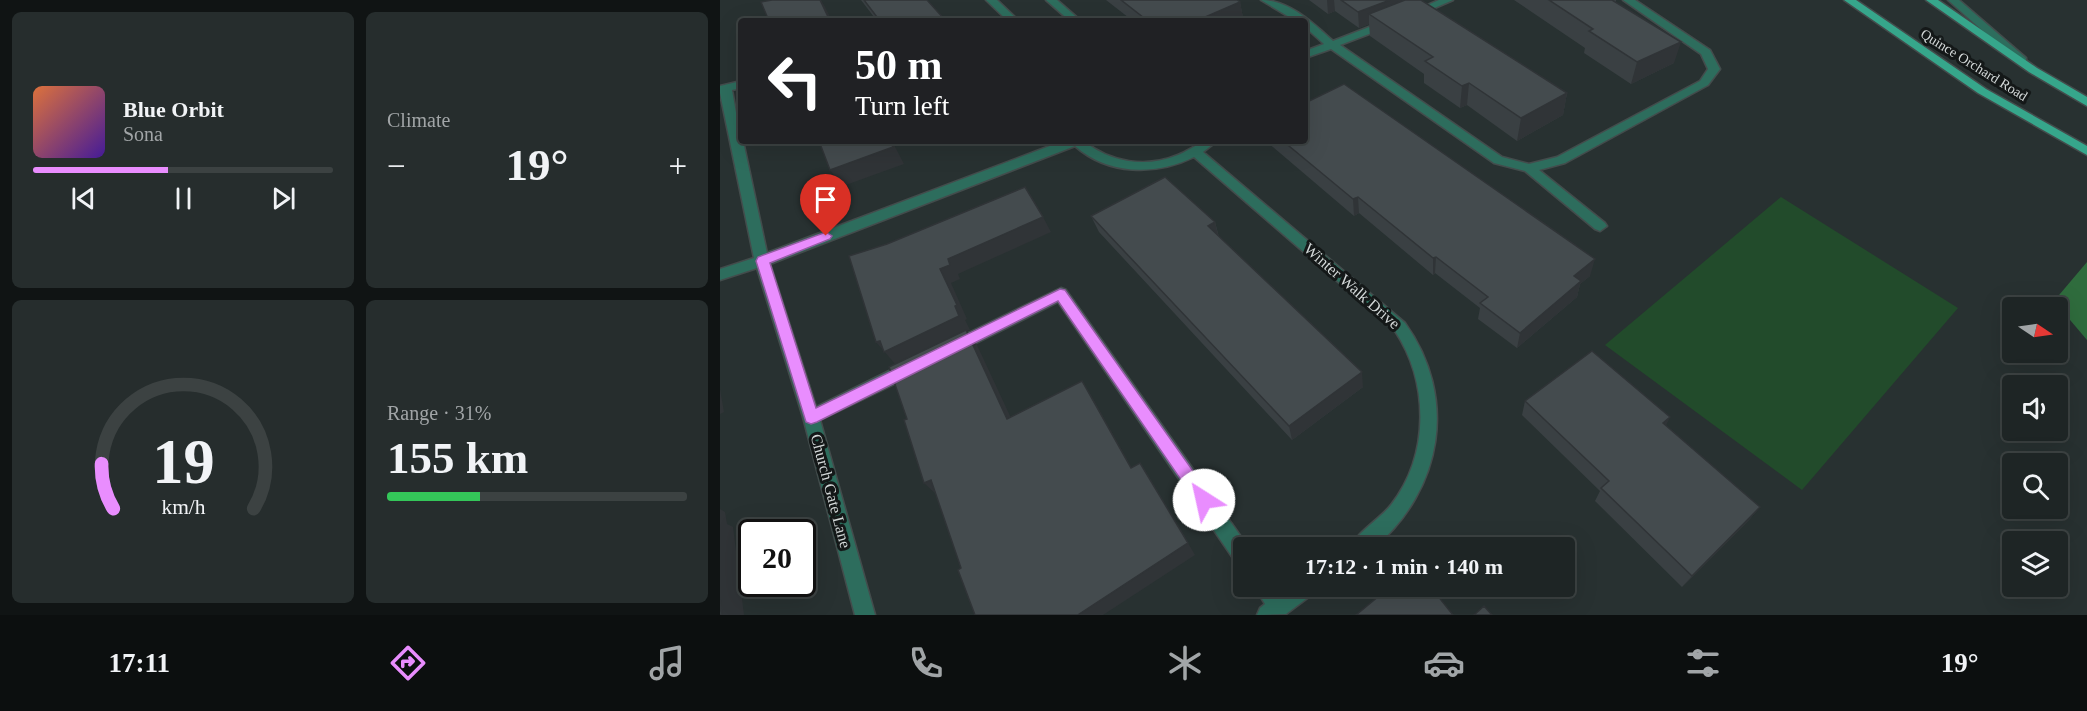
<!DOCTYPE html>
<html lang="en">
<head>
<meta charset="utf-8">
<style>
	body { margin:0; font-family:Georgia,serif; background:#262d2d; color:#f1f3f6; height:100vh; display:flex; flex-direction:column; font-size:22px; white-space:nowrap }
	* { box-sizing:border-box; margin:0 }
	p { font-size:20px; color:#a1a5a7 }
	.icon { flex:none; width:33px; height:33px; fill:none; stroke:currentColor; stroke-width:2; stroke-linecap:round; stroke-linejoin:round }
	.map { position:relative; flex:1; overflow:hidden }
	.sheet { display:flex; flex-direction:column; gap:12px; padding:12px; background:#101414; width:720px }
	.sheet>* { flex:none }
	.banner { position:absolute; left:18px; top:18px; width:570px; height:126px; border-radius:6px; box-shadow:0 6px 24px #0002,0 0 0 2px #3c4242; background:#202124; color:#fff; overflow:hidden }
	.needle { width:39px; rotate:103deg }
	.tools { position:absolute; left:1282px; top:297px; display:grid; gap:12px }
	.tools a { display:grid; place-items:center; width:66px; height:66px; border-radius:6px; background:#1e2525; box-shadow:0 6px 24px #0002,0 0 0 2px #3c4242; font-size:30px }
	.speed { position:absolute; left:18px; top:519px; display:flex; gap:12px; font-size:30px; font-weight:700; text-align:center }
	.speed>* { display:grid; place-content:center; width:78px; height:78px; border-radius:50%; background:#1e2525; box-shadow:0 6px 24px #0002,0 0 0 2px #3c4242; line-height:1 }
	.speed .limit { border:3px solid #111; border-radius:9px; background:#fff; color:#111 }
	.pin { position:absolute; display:grid; place-items:center; width:51px; height:51px; color:#fff; margin:-62px -26px; border-radius:50% 50% 50% 0; rotate:-45deg; box-shadow:0 0 6px #0007 }
	.pin .icon { rotate:45deg }
	.me { position:absolute; width:66px; margin:-33px; rotate:325deg; stroke-linejoin:round; filter:drop-shadow(0 0 4px #0008) }
	.turn { display:flex; align-items:center; gap:21px; height:126px; padding:0 18px; font-size:27px }
	.turn .icon { width:78px; height:78px; stroke-width:2.5 }
	.turn b { display:block; font-size:42px; line-height:51px }
	.big { font-size:45px; font-weight:600; line-height:1.1 }
	.sheet .tile { flex:1; display:flex; flex-direction:column; justify-content:center; gap:9px; min-width:0; padding:0 21px; border-radius:9px; background:#262d2d }
	.sheet .dial { align-items:center; gap:0 }
	.dial svg { height:156px; overflow:visible; fill:none; stroke:#3c4242; stroke-width:7; stroke-linecap:round; text-anchor:middle }
	.dial text { fill:#f1f3f6; stroke:none }
	.song { display:flex; align-items:center; gap:18px }
	.cover { width:72px; height:72px; border-radius:9px; background:linear-gradient(135deg,hsl(20 70% 55%),hsl(260 70% 35%)) }
	.played { height:6px; border-radius:3px; background:linear-gradient(90deg,#e98dfe 45%,#3c4242 45%) }
	.keys { display:flex; justify-content:space-around; direction:ltr }
	.heat { display:flex; justify-content:space-between; align-items:center; font-size:33px; direction:ltr }
	.charge { height:9px; border-radius:4px; background:linear-gradient(90deg,#34c759 31%,#3c4242 0) }
	.sheet .tiles { flex:1; display:grid; gap:12px; grid-template-columns:repeat(2,1fr) }
	.trip { position:absolute; left:513px; top:537px; width:342px; height:60px; border-radius:6px; background:#1e2525; box-shadow:0 6px 24px #0002,0 0 0 2px #3c4242; font-weight:600; line-height:60px; text-align:center }
	.menu { display:flex; height:96px; justify-content:space-around; align-items:center; background:#0c0f0f; color:#a1a5a7 }
	.menu .icon { width:42px; height:42px }
	.menu .active { color:#e98dfe }
	.menu b { font-size:27px; color:#f1f3f6 }
	main { display:flex; flex:1; min-height:0 }
	.map>svg:first-child { display:block }
	.green { fill:#224b2b }
	.forest { fill:#2f6c3d }
	.lines { fill:none; stroke-linecap:round; stroke-linejoin:round }
	.minor-casing { stroke:#434c4c; stroke-width:3 }
	.major-casing { stroke:#434c4c; stroke-width:3 }
	.minor { fill:#2d6d5d; fill-rule:evenodd }
	.major { fill:#36a68b; fill-rule:evenodd }
	.wall { fill:#3a4043 }
	.shaded-wall { fill:#303437 }
	.building { fill:#444b4e; stroke:#303437; stroke-width:1.5 }
	.route { fill:#e98dfe; stroke:#975ca5; stroke-width:1.5 }
	.labels { text-anchor:middle; dominant-baseline:central; stroke-width:6; stroke-linejoin:round; paint-order:stroke }
	.far-street-label { font-size:14px; fill:#d3d8d8; stroke:#141818 }
	.street-label { font-size:16px; fill:#d3d8d8; stroke:#141818 }
</style>
</head>
<body>
<main>
<section class="sheet">
<div class="tiles">
<div class="tile">
<div class="song"><i class="cover"></i><div><b>Blue Orbit</b><p>Sona</p></div></div>
<div class="played"></div>
<div class="keys"><svg class="icon" aria-label="previous" viewBox="0 0 24 24"><path d="M18 5L8 12l10 7zM5 5v14"/></svg><svg class="icon" aria-label="pause" viewBox="0 0 24 24"><path d="M8 5v14M16 5v14"/></svg><svg class="icon" aria-label="next" viewBox="0 0 24 24"><path d="M6 5l10 7-10 7zM19 5v14"/></svg></div>
</div>
<div class="tile"><p>Climate</p>
<div class="heat"><a>−</a><b class="big">19°</b><a>+</a></div>
</div>
<div class="tile dial"><svg viewBox="0 0 100 80">
<path d="M14 69A42 42 0 1 1 86 69"/>
<path d="M14 69A42 42 0 0 1 8 46" stroke="#e98dfe"/>
<text x="50" y="56" font-size="32" font-weight="700">19</text>
<text x="50" y="72" font-size="11">km/h</text>
</svg></div>
<div class="tile"><p>Range · 31%</p><b class="big">155 km</b><div class="charge"></div></div>
</div>
</section>
<div class="map">
<svg width="1367" height="615" viewBox="0 0 1367 615">
	<rect width="100%" height="100%" fill="#283131"/>
	<path class="green" d="M1061 197 1238 308 1082 490 885 345Z"/>
	<path class="forest" d="M1367 262V340L1334 301Z"/>
	<g class="lines">
		<defs>
			<path id="minor" d="M266 0H277L299 21H288Z
				M326 0H337L361 21H350Z
				M541 0C569 0 593 23 613 41L662 22H670V26L620 45 782 157 809 164 837 157 980 81 988 69 981 54 903 0H915L990 50 1000 69 988 85 845 163 819 170 885 223 887 226 880 231 875 229 805 171 774 163 611 49 585 58V51L604 44 585 27V21H576Z
				M719 0H733L696 16 687 14Z
				M1228 0H1239L1306 58V62H1298Z
				M21 81V88L12 90 21 141H23L47 253 343 141H364C390 163 427 168 458 155 475 148 477 141 497 141L483 152 685 323C738 397 723 489 654 548H630C636 533 661 518 671 505 710 455 709 382 675 331L474 157C435 176 388 175 355 146L50 264 96 407 185 363 191 361 197 363 199 368 197 373 100 420 155 615H135L83 417 37 268 0 280V269L34 258 0 93V86Z
				M341 288 346 290 529 548H524V566L517 564 338 302 240 351 234 353 228 351 226 347 228 343Z
				M534 586H556L561 593 570 586H597L594 593 566 614 537 615 540 608 545 604Z"/>
			<path id="major" d="M1124 0H1136L1266 89 1367 146V155L1258 93Z
				M1206 0H1218L1317 68 1367 97V106L1309 72Z"/>
		</defs>
		<use href="#minor" class="minor-casing"/>
		<use href="#major" class="major-casing"/>
		<use href="#minor" class="minor"/>
		<use href="#major" class="major"/>
	</g>
	<path class="wall" d="M141 0H207L226 21H157Z
		M386 0H517L520 2 523 18 515 21H413Z
		M589 0H684L847 93 843 115 797 141 747 105 740 108 704 83V74L650 36 649 24 639 28 615 11 608 14Z
		M794 0H896V2L954 63 911 84 864 53 865 48Z
		M546 141H585L870 276 860 284 857 297 797 348 758 319 760 308 715 273 713 275 639 213 634 216Z
		M371 216 495 222 499 237 643 387 572 440 379 232Z
		M805 401 946 426 1040 507 1029 520 962 587 875 501 880 491 802 415Z"/>
	<path class="shaded-wall" d="M100 0H101L105 7 112 21H110Z
		M607 0H614L615 11 608 14Z
		M670 0H684L649 14V24L639 28 638 12Z
		M520 2 523 18 515 21H476Z
		M961 42 954 63 911 84 917 62Z
		M749 83 747 105 740 108 742 86Z
		M847 93 843 115 797 141 801 118Z
		M170 141H172L184 164 123 186 110 170Z
		M638 197 639 213 634 216 633 199Z
		M323 217 331 232 238 274 240 279 231 283 247 319 245 320 250 330 246 331 257 345 298 433 176 365 156 342 235 306 220 269 228 259Z
		M495 222 499 239 488 226Z
		M716 257 715 273 713 275V258Z
		M875 259 870 276 860 284 857 297 797 348 800 333 854 276Z
		M642 372 643 387 572 440 569 426Z
		M362 381 371 395 419 481 411 468Z
		M0 389 4 412 0 414Z
		M950 417 943 432V423Z
		M211 480 218 496 204 483Z
		M1040 507 1029 520 962 587 972 576Z
		M0 509 5 512 7 524 13 527 24 615H2L0 597Z
		M468 543 475 555 383 615H358Z"/>
	<path class="building" d="M52 0H100L110 21H49L41 2Z
		M144 0H207L226 21H160Z
		M401 0H517L520 2 476 21H428Z
		M621 0H670L638 12Z
		M685 0H701L847 93 801 118 749 83 742 86 705 61 713 57 649 14Z
		M829 0H892L961 42 917 62 869 31 873 29Z
		M624 84 875 259 854 276 861 281 800 333 760 303 768 297 716 257 713 258 638 197 633 199 563 141H585V103Z
		M99 141H170L173 147 110 170Z
		M445 177 495 222 488 226 642 372 569 426 371 216Z
		M305 187 323 217 228 259 230 265 220 269 237 305 235 306 239 316 164 352 160 341 156 342 129 256 167 244Z
		M246 330 287 419 362 381 411 468 420 463 468 543 358 615H255L238 570 241 568 211 480 204 483 184 420 187 419 169 367Z
		M872 351 950 417 943 423 1040 507 972 576 881 488 889 481 805 401Z
		M671 586H710L733 615H636Z
		M0 597 2 615H0Z
		M764 606 772 615H754Z"/>
	<path class="route" d="M106 232 112 236 110 239 50 263 96 408 340 289 345 290 490 495 493 500 490 506 484 508 479 506 338 301 97 422 91 424 86 422 36 261 38 257Z"/>
	<g class="labels">
		<g class="far-street-label">
			<text transform="translate(1254 65) rotate(32)">Quince Orchard Road</text>
		</g>
		<g class="street-label">
			<text transform="translate(632 286) rotate(41)">Winter Walk Drive</text>
			<text transform="translate(111 491) rotate(75)">Church Gate Lane</text>
		</g>
	</g>
</svg>
<div class="tools">
<a><svg class="needle" viewBox="-14 -14 28 28"><path d="M0-13l5 13h-10z" fill="#e53935"/><path d="M0 13l5-13h-10z" fill="#a1a5a7"/></svg></a>
<a><svg class="icon" aria-label="sound" viewBox="0 0 24 24"><path d="M4 9h4l5-4v14l-5-4H4zM17 9q2 3 0 6"/></svg></a>
<a><svg class="icon" aria-label="search" viewBox="0 0 24 24"><circle cx="10" cy="10" r="6"/><path d="M15 15l6 6"/></svg></a>
<a><svg class="icon" aria-label="layers" viewBox="0 0 24 24"><path d="M12 4l9 5-9 5-9-5zM3 14l9 5 9-5"/></svg></a>
</div>
<div class="speed"><div class="limit">20</div></div>
<div class="pin" style="left:106px;top:236px;background:#d93025"><svg class="icon" aria-label="arrive" viewBox="0 0 24 24"><path d="M6 21V4h12l-3 4 3 4H6"/></svg></div>
<svg class="me" style="left:484px;top:500px" viewBox="-20 -20 40 40"><circle r="19" fill="#fff"/><path d="M0-13L10 11 0 6-10 11z" fill="#e98dfe"/></svg>
<div class="trip">17:12 · 1 min · 140 m</div>
<div class="banner">
<div class="turn"><svg class="icon" aria-label="left" viewBox="0 0 24 24"><path d="M17 20v-9H6M10 6l-5 5 5 5"/></svg><div><b>50 m</b>Turn left</div></div>
</div>
</div>
</main>
<nav class="menu">
<b>17:11</b>
<svg class="icon active" aria-label="directions" viewBox="0 0 24 24"><path d="M12 3l9 9-9 9-9-9zM9 14v-3h6M13 9l2 2-2 2"/></svg>
<svg class="icon" aria-label="music" viewBox="0 0 24 24"><path d="M9 18V5l10-2v13"/><circle cx="6" cy="18" r="3"/><circle cx="16" cy="16" r="3"/></svg>
<svg class="icon" aria-label="phone" viewBox="0 0 24 24"><path d="M5 4h4l2 5-3 2q2 4 5 5l2-3 5 2v4C11 20 4 13 5 4z"/></svg>
<svg class="icon" aria-label="climate" viewBox="0 0 24 24"><path d="M12 3v18M4 7l16 10M4 17L20 7"/></svg>
<svg class="icon" aria-label="car" viewBox="0 0 24 24"><path d="M5 17H2v-5l4-1 3-4h7l3 4 3 1v5h-3M9 17h6M6 11h13"/><circle cx="7" cy="17" r="2"/><circle cx="17" cy="17" r="2"/></svg>
<svg class="icon" aria-label="filters" viewBox="0 0 24 24"><path d="M4 7h16M4 17h16"/><circle cx="9" cy="7" r="2"/><circle cx="15" cy="17" r="2"/></svg>
<b>19°</b>
</nav>
</body>
</html>
